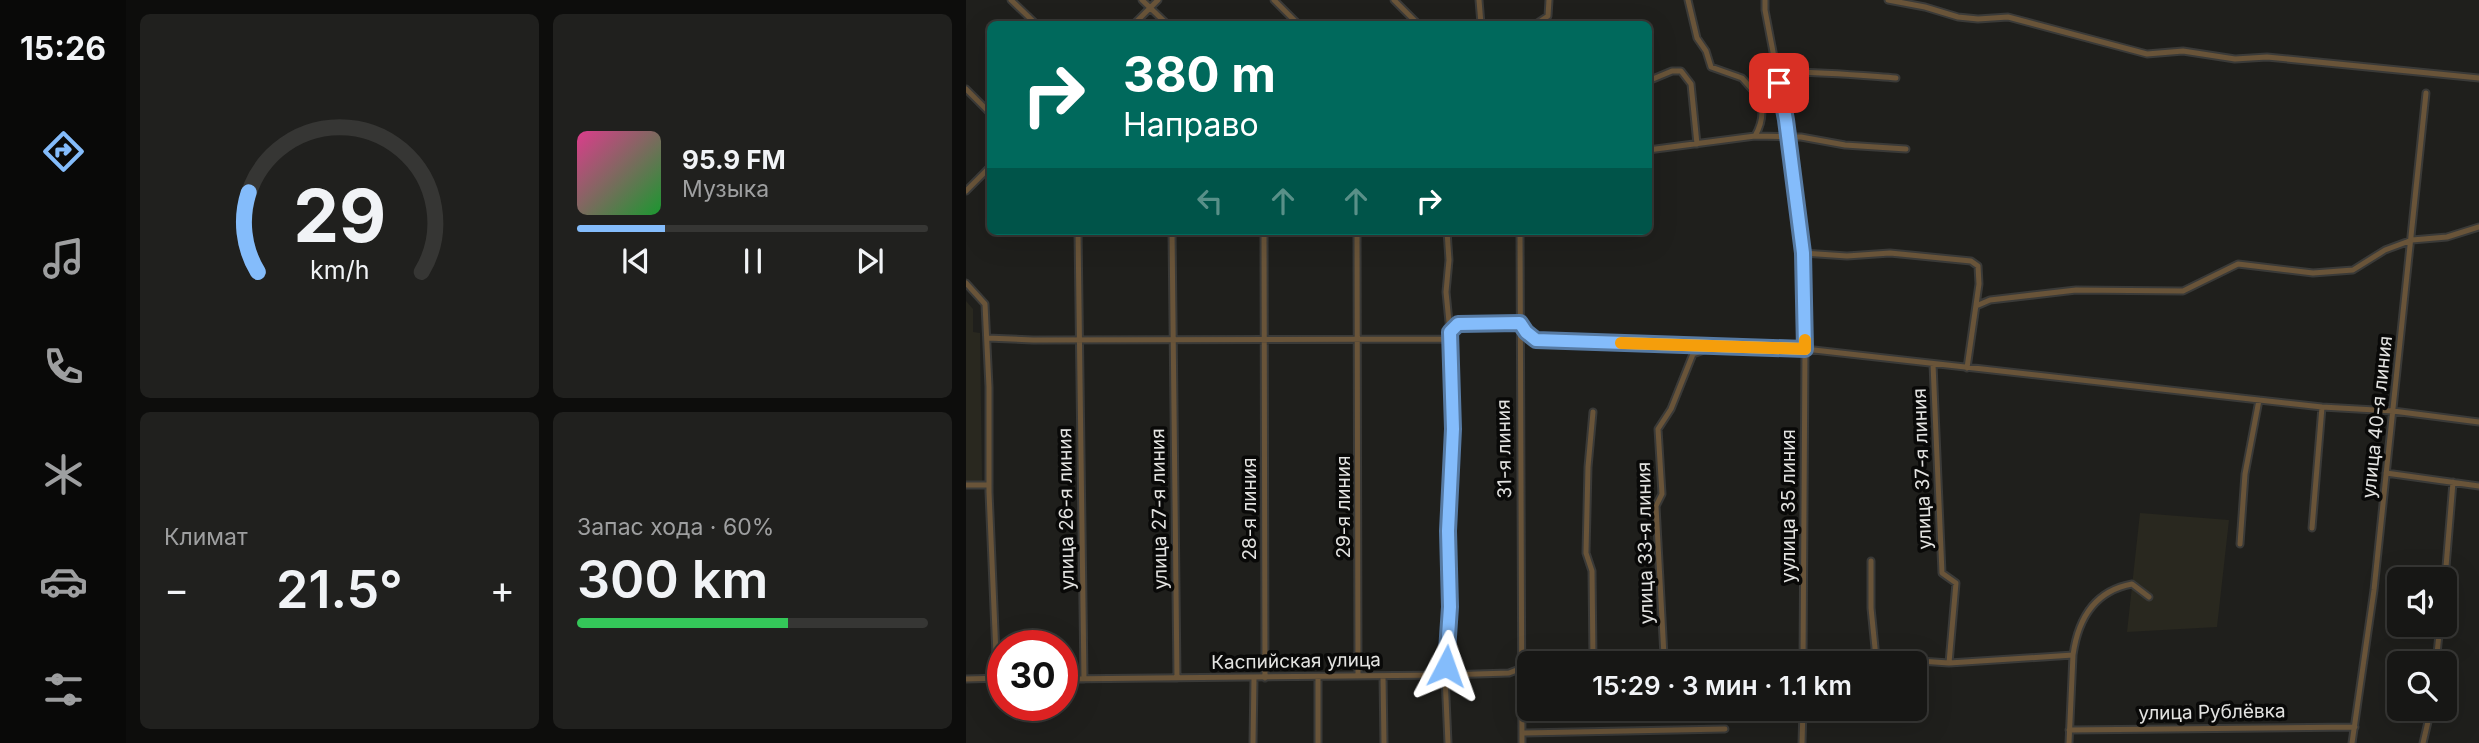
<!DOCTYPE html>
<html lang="ru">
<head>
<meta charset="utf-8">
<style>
	body { margin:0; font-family:Inter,sans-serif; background:#20201e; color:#f1f3f6; height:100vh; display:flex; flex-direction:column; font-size:26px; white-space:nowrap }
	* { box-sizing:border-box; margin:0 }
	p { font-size:23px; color:#9e9fa0 }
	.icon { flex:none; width:38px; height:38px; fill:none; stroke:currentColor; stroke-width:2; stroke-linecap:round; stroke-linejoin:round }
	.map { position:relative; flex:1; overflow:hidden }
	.details { display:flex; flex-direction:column; gap:14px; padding:14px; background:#0d0d0c; width:840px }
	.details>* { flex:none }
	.guide { position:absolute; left:21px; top:21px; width:665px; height:214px; border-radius:10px; box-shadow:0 7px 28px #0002,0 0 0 2px #363634; background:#00695c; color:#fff; overflow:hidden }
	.controls { position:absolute; left:1421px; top:567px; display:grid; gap:14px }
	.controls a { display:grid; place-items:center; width:70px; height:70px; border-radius:10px; background:#171715; box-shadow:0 7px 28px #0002,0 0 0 2px #363634; font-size:35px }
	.speed { position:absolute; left:21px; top:630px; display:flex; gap:14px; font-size:35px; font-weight:700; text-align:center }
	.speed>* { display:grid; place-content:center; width:91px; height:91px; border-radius:50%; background:#171715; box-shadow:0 7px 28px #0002,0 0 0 2px #363634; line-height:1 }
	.speed .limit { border:10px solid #d22; background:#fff; color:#111 }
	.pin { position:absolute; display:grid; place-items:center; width:60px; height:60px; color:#fff; margin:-30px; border-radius:14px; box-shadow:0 4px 10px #0006 }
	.me { position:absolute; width:77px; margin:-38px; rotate:4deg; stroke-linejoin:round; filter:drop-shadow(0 0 5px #0008) }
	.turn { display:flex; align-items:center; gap:24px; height:147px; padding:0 21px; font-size:32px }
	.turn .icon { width:91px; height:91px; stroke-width:2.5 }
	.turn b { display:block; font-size:49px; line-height:60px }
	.lanes { display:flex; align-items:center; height:66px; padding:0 21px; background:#0003; justify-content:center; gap:35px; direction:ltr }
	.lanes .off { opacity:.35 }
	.big { font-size:52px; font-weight:600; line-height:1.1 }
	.details .widget { flex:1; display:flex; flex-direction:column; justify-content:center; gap:10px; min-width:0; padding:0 24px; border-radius:10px; background:#20201e }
	.details .dial { align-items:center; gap:0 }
	.dial svg { height:182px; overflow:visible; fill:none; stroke:#363634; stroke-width:7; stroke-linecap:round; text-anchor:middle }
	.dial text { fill:#f1f3f6; stroke:none }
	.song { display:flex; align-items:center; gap:21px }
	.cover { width:84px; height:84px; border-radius:10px; background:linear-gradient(135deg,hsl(330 70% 55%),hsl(130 70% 35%)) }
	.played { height:7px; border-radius:4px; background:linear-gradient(90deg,#84bcfb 25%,#363634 25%) }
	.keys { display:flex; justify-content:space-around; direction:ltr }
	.heat { display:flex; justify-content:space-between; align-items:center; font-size:38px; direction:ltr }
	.charge { height:10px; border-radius:5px; background:linear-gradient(90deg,#34c759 60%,#363634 0) }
	.details .tiles { flex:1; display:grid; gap:14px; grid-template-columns:repeat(2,1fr) }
	.trip { position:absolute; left:551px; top:651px; width:410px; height:70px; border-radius:10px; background:#171715; box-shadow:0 7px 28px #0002,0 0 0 2px #363634; font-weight:600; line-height:70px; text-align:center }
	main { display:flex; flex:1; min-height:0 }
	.menu { display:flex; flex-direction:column; width:126px; justify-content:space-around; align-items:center; background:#090908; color:#9e9fa0 }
	.menu .icon { width:49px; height:49px }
	.menu .selected { color:#84bcfb }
	.menu b { font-size:32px; color:#f1f3f6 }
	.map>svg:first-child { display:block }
	.built { fill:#29281f }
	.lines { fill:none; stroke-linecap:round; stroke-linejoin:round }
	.minor-casing { stroke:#3a3a38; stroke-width:9 }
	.minor { stroke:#695439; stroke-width:5 }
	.route-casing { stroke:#567aa3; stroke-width:18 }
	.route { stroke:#84bcfb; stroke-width:12 }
	.slow { stroke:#f59e0b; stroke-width:12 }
	.labels { text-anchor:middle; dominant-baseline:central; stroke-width:7; stroke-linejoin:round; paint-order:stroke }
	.street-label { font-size:19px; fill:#e3e3e1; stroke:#090908 }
</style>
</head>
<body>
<main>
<nav class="menu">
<b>15:26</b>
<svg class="icon selected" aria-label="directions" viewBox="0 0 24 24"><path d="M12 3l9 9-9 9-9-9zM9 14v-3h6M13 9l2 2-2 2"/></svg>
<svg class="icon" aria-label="music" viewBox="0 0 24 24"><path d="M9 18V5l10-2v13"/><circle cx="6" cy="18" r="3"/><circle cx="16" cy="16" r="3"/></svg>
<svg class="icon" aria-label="phone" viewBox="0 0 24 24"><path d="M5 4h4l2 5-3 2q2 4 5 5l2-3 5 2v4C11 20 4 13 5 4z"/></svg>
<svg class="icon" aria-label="climate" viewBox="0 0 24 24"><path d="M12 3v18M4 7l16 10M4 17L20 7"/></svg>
<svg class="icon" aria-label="car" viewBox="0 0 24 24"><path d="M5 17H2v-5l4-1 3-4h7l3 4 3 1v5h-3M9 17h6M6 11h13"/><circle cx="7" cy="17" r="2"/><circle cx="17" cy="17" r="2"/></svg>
<svg class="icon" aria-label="filters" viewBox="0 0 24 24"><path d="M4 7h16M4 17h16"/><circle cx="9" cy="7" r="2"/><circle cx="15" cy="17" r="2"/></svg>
</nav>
<section class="details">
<div class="tiles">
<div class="widget dial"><svg viewBox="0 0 100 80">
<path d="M14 69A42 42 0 1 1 86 69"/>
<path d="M14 69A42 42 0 0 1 10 34" stroke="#84bcfb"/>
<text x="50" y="56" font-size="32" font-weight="700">29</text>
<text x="50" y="72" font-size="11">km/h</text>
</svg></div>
<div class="widget">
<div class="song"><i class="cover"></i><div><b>95.9 FM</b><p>Музыка</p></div></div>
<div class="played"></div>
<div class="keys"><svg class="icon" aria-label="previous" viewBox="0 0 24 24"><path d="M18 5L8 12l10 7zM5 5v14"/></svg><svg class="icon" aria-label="pause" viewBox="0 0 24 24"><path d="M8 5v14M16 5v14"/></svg><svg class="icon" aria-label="next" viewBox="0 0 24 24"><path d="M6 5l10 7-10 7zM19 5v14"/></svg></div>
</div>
<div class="widget"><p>Климат</p>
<div class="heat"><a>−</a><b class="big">21.5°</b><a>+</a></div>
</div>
<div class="widget"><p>Запас хода · 60%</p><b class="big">300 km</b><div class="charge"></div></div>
</div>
</section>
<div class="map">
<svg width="1513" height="743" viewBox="0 0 1513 743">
	<rect width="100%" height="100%" fill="#1f1f1c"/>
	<path class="built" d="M0 301 7 309V332L14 333 16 481H0Z
		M1174 513 1263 520 1251 627 1161 632Z"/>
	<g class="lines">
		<defs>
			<path id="minor" d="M45 0 70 24
				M176 0 201 24
				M308 0 332 24
				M428 0 452 24
				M513 0 515 24
				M722 0 731 38 740 51 745 67 776 78 793 97 813 83
				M922 0 959 7 992 17 1012 19 1042 17 1181 54 1217 51 1269 59 1301 57 1513 78
				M168 24 192 0
				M570 24 582 16 583 0
				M811 72C851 71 891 75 930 78
				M682 81 706 71H715L725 84 731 144
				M0 89 24 113
				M789 136 835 137 879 145 940 149
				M682 150 789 136C796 124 798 110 793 97
				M0 191 24 167
				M112 231 118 679
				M206 231 211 678
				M298 231 299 678
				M391 231 392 676
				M481 231 483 260 480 292 484 332 487 429 482 531 484 621 479 675 482 743
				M554 231 556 743
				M837 253 881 256 924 253 1005 261 1012 266 1013 284 1001 368
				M0 283 19 304 23 387V492L31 678
				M1010 306 1024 300 1110 290 1217 291 1272 264 1347 273 1387 270 1419 250 1446 240 1481 237 1513 227
				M484 332 492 324 554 323 560 332 570 340 839 349 837 253 820 120 799 10V0
				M21 338 67 340 484 339
				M967 364 976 573 990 583 983 663
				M1420 473 1513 486
				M0 485H23
				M1346 528 1356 407
				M1274 544 1279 474 1293 400
				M905 561V608L910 658
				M1479 579 1487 482
				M1107 655C1112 619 1128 591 1166 584L1183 597
				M698 656 690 506 696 494 692 429 705 409 727 354 743 348
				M627 659 626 571 620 553 622 467 627 412
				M572 663 698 656H762L910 658 983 663 1107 655 1103 743
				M837 663 839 349 1356 407 1427 411 1513 422
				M1470 663 1474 625
				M417 676 418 743
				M352 677V743
				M0 679 37 678
				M96 679 479 675 543 673 564 665
				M1103 730 1389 727
				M556 733 759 729
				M287 743 288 678
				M836 743 837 709
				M1386 743 1408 590 1460 93
				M1457 743 1465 709"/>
		</defs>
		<use href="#minor" class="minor-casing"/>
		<use href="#minor" class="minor"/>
	</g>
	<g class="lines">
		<defs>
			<path id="route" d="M480 666 484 607 482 531 487 429 484 332 492 324 554 323 560 332 570 340 839 349 837 253 820 120 813 83"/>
		</defs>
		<use href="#route" class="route-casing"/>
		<use href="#route" class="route"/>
		<path class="slow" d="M655 343 839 349V340"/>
	</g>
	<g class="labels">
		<g class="street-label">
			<text transform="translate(1411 417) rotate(-84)">улица 40-я линия</text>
			<text transform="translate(538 449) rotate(-91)">31-я линия</text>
			<text transform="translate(956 469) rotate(-92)">улица 37-я линия</text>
			<text transform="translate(822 506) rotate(-90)">уулица 35 линия</text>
			<text transform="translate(377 507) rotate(-90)">29-я линия</text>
			<text transform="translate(100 509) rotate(-91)">улица 26-я линия</text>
			<text transform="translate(193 509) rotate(-91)">улица 27-я линия</text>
			<text transform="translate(283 509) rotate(-90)">28-я линия</text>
			<text transform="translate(679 543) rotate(-91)">улица 33-я линия</text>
			<text transform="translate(330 661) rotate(-1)">Каспийская улица</text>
			<text transform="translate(1246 712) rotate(-1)">улица Рублёвка</text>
		</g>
	</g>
</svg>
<div class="controls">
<a><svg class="icon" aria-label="sound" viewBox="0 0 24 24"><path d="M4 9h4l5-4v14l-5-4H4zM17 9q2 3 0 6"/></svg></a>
<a><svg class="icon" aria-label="search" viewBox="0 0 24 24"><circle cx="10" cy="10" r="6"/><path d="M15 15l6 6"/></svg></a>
</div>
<div class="speed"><div class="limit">30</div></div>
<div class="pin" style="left:813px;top:83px;background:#d93025"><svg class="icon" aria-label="arrive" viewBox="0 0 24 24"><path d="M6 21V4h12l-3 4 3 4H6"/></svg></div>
<svg class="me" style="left:480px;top:666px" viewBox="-20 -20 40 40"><path d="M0-17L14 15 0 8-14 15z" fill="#84bcfb" stroke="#fff" stroke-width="4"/></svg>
<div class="trip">15:29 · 3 мин · 1.1 km</div>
<div class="guide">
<div class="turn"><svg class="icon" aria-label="right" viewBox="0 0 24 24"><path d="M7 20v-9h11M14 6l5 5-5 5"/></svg><div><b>380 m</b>Направо</div></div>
<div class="lanes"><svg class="icon off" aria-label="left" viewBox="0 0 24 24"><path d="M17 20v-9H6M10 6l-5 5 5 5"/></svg><svg class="icon off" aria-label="ahead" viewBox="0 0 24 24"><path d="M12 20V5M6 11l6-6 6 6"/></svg><svg class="icon off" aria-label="ahead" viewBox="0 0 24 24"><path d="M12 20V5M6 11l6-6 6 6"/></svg><svg class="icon" aria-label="right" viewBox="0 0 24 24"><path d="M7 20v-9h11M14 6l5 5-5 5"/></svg></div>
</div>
</div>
</main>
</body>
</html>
